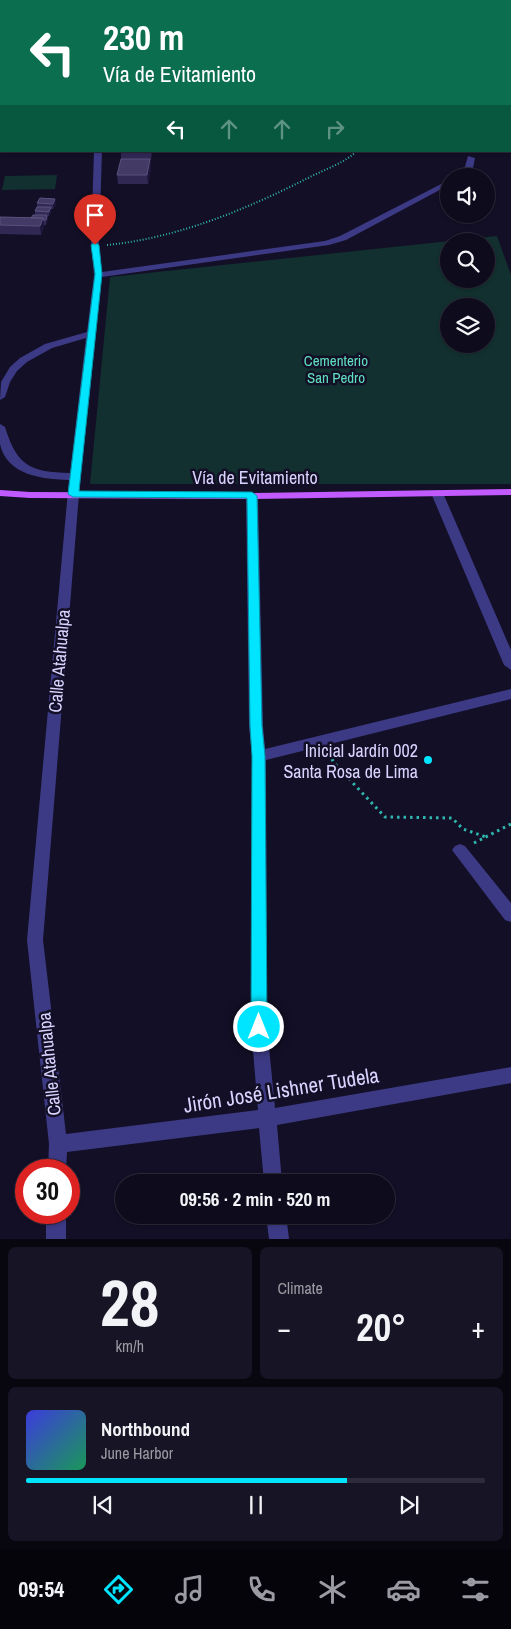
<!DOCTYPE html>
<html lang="en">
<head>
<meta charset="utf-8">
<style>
	body { margin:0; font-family:"Archivo Narrow",sans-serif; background:#171425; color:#f1f3f6; height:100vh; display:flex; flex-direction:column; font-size:19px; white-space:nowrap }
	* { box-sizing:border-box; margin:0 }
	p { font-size:16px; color:#9b9ba3 }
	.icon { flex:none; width:28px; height:28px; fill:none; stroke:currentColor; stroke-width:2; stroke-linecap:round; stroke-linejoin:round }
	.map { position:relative; height:1239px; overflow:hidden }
	.sheet { display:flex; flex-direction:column; gap:8px; padding:8px; background:#08060f; flex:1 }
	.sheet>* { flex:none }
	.banner { position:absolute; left:0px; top:0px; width:511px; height:152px; box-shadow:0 1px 4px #0004,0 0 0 1px #2e2b3b; background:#0b6e4f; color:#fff; overflow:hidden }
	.fabs { position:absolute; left:440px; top:168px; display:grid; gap:10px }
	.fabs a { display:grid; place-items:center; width:55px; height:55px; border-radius:50%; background:#0e0b1c; box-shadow:0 1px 4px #0004,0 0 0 1px #2e2b3b; font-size:25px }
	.speed { position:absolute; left:15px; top:1159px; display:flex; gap:10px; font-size:25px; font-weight:700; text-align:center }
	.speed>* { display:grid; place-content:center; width:65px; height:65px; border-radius:50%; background:#0e0b1c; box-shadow:0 1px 4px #0004,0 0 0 1px #2e2b3b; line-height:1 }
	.speed .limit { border:8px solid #d22; background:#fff; color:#111 }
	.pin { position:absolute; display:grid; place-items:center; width:42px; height:42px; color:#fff; margin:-51px -21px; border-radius:50% 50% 50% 0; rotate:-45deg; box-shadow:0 0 5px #0007 }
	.pin .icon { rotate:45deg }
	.me { position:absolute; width:55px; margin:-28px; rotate:0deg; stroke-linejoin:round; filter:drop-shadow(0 0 4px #0008) }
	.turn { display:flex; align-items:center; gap:18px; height:105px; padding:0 20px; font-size:22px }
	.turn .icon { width:65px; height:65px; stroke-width:2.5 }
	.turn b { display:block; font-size:35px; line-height:42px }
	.lanes { display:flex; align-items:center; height:48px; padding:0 20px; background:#0003; justify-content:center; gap:25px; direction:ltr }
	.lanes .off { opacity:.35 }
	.big { font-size:38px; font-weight:800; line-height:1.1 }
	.sheet .tile { flex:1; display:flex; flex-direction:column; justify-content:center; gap:8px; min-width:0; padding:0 18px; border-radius:8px; background:#171425 }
	.sheet .dial { align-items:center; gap:0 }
	.dial b { font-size:65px; line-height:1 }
	.song { display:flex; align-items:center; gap:15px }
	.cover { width:60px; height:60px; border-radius:8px; background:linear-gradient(135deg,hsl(240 70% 55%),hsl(150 70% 35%)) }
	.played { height:5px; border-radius:2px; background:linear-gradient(90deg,#00e5ff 70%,#2e2b3b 70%) }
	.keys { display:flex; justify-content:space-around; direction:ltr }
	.heat { display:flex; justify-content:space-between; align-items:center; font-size:28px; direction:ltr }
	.sheet .tiles { flex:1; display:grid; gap:8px; grid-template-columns:1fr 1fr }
	.tile:last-child { grid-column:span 2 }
	.trip { position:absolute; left:115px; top:1174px; width:280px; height:50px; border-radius:25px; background:#0e0b1c; box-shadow:0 1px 4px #0004,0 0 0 1px #2e2b3b; font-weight:800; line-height:50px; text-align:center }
	.dock { display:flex; height:80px; justify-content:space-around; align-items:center; background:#06040b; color:#9b9ba3 }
	.dock .icon { width:35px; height:35px }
	.dock .on { color:#00e5ff }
	.dock b { font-size:22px; color:#f1f3f6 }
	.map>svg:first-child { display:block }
	.green { fill:#12302f; fill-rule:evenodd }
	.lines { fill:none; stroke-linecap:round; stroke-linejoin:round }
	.path-far1 { stroke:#2fb8b0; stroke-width:2; stroke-dasharray:1 2; stroke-linecap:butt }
	.path { stroke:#2fb8b0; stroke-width:3; stroke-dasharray:2.5 4; stroke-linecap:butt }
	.street { fill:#3d3a85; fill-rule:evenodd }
	.primary { fill:#c25bff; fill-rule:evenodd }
	.wall { fill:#312854 }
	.shaded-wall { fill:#1d163a }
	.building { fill:#433a66; stroke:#5a527e }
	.route { fill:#00e5ff; stroke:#0095a6 }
	.poi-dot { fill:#00e5ff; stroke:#130f26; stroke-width:2 }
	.labels { text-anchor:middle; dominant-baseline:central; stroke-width:5; stroke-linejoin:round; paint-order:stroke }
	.far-park-label { font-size:15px; fill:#5fe0c0; stroke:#130f26 }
	.street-label { font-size:18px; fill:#d9d4ff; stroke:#130f26 }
	.poi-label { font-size:18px; fill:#d9d4ff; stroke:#130f26; text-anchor:end }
	.near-street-label { font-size:21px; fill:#d9d4ff; stroke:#130f26 }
</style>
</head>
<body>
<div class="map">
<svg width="511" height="1239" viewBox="0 0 511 1239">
	<rect width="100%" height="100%" fill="#130f26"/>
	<path class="green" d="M57 175 55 189 2 190 5 176Z
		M497 236 511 275V484H90L110 277ZM449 241H486V279H449ZM449 306H486V344H449Z"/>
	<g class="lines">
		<path class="path-far1" d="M107 245C178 238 247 209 310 177 326 169 344 163 357 151"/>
		<path class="path" d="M329 753 334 763 385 817 452 818 463 829 486 837
			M474 843 511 824"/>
		<path class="street" d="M94 151H102L99 245 102 272 325 241 340 236 449 180V185L346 240 329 245 102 277 79 494 43 940 66 1134 258 1110 251 1027 252 756 249 726 246 496 248 494H256L258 496 263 726 265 749 511 689V699L266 760 267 1027 275 1108 511 1067V1083L277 1125 282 1182H264L259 1128 67 1152 66 1170H48L49 1144 27 940 69 480C43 479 7 476 0 444 0 438 0 430 0 424L5 427C17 466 30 472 70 473L86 338 52 348 27 362 17 371 10 382 5 397 0 400 1 382 10 367 20 358 45 344 87 332 94 275 91 245Z
			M468 156 475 158 473 168 463 176H455L465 167Z
			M437 490 443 493 511 650V670L504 665 431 493Z
			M460 844 465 846 511 903V922L505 920 455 854 452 850 455 846Z
			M46 1212H66V1239H46Z
			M266 1215H286L289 1239H269Z"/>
		<path class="primary" d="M511 489V495L252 499 30 498 0 496V490L30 492 252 493Z"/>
	</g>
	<path class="wall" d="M1 5V21H0V7Z
		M121 151H152L151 160H150L151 168 148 184H118L117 175 121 159Z
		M37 203 56 204 53 209H51V212L49 216H48V220L46 225H44V227L41 235 0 234V217L31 218 35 215V211L37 207Z"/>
	<path class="shaded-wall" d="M150 159 151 168 148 184 147 175Z
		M55 199 56 204 53 209V204Z
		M51 207V212L49 216V212Z
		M47 215 48 220 46 225V220Z
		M43 218 44 227 41 235 40 226Z"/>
	<path class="building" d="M4 0H31L30 1H3Z
		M47 0H74V1H46Z
		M180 0H207V1H179Z
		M121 151H150L121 152Z
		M121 159H150L147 175H117Z
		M40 198 55 199 53 204 37 203Z
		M37 207H51L49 212 35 211Z
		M33 215H47L46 220H43V218H31Z
		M0 217 43 218 40 226 0 225Z"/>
	<path class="route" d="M95 242 99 245 102 274 79 491 252 492 257 496 262 726 265 756 267 1027 264 1032 259 1034 254 1032 251 1027 252 756 250 726 247 498 73 497 68 494 95 274 91 245Z"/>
	<circle class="poi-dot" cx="428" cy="760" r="5"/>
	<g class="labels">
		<g class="far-park-label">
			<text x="336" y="360">Cementerio<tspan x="336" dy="17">San Pedro</tspan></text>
		</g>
		<g class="street-label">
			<text x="255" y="477">Vía de Evitamiento</text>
			<text transform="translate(59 661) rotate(-85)">Calle Atahualpa</text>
			<text transform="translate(49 1064) rotate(-96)">Calle Atahualpa</text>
		</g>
		<g class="poi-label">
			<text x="418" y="750">Inicial Jardín 002<tspan x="418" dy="21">Santa Rosa de Lima</tspan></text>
		</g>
		<g class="near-street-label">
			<text transform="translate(281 1090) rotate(-9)">Jirón José Lishner Tudela</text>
		</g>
	</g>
</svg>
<div class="fabs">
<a><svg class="icon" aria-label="sound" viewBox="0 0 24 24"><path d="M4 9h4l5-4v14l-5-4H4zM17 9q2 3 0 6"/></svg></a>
<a><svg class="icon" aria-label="search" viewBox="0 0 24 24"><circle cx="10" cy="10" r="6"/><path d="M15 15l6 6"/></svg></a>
<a><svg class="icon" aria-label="layers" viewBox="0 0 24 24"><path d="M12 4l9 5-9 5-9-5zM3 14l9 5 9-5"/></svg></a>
</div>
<div class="speed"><div class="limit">30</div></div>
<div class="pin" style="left:95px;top:245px;background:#d93025"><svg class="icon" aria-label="arrive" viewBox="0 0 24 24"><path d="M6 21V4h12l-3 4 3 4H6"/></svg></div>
<svg class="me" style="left:259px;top:1027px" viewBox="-20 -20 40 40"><circle r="17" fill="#00e5ff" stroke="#fff" stroke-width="3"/><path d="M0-11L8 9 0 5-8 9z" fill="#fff"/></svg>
<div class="trip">09:56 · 2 min · 520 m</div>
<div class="banner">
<div class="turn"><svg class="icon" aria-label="left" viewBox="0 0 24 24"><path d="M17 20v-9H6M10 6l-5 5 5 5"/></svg><div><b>230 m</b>Vía de Evitamiento</div></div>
<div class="lanes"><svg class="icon" aria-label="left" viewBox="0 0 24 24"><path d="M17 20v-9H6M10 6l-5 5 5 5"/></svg><svg class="icon off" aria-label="ahead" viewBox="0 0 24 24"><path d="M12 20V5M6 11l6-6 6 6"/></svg><svg class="icon off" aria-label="ahead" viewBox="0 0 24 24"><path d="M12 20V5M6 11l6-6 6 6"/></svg><svg class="icon off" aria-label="right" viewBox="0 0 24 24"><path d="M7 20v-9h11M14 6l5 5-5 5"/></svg></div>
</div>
</div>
<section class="sheet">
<div class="tiles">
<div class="tile dial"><b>28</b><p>km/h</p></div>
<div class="tile"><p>Climate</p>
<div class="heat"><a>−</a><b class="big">20°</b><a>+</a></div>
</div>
<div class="tile">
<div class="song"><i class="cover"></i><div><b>Northbound</b><p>June Harbor</p></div></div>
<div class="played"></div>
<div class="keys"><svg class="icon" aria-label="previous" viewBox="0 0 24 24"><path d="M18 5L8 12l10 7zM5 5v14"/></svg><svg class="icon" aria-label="pause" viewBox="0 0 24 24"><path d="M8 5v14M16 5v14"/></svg><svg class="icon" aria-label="next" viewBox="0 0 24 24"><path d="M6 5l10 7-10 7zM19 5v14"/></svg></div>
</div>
</div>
</section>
<nav class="dock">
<b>09:54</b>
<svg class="icon on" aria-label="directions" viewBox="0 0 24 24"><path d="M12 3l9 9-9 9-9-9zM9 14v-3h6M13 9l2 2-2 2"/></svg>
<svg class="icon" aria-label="music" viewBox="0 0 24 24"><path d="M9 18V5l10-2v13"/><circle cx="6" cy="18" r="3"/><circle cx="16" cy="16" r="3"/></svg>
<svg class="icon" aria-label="phone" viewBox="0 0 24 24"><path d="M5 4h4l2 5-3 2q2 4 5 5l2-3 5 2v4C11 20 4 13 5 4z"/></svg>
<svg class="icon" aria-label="climate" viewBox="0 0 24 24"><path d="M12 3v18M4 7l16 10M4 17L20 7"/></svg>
<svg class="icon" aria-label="car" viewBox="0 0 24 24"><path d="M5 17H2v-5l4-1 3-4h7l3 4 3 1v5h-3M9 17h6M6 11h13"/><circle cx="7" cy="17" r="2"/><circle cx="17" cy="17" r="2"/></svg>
<svg class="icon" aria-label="filters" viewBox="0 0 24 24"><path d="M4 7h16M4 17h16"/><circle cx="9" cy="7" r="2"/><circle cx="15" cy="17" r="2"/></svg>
</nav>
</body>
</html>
